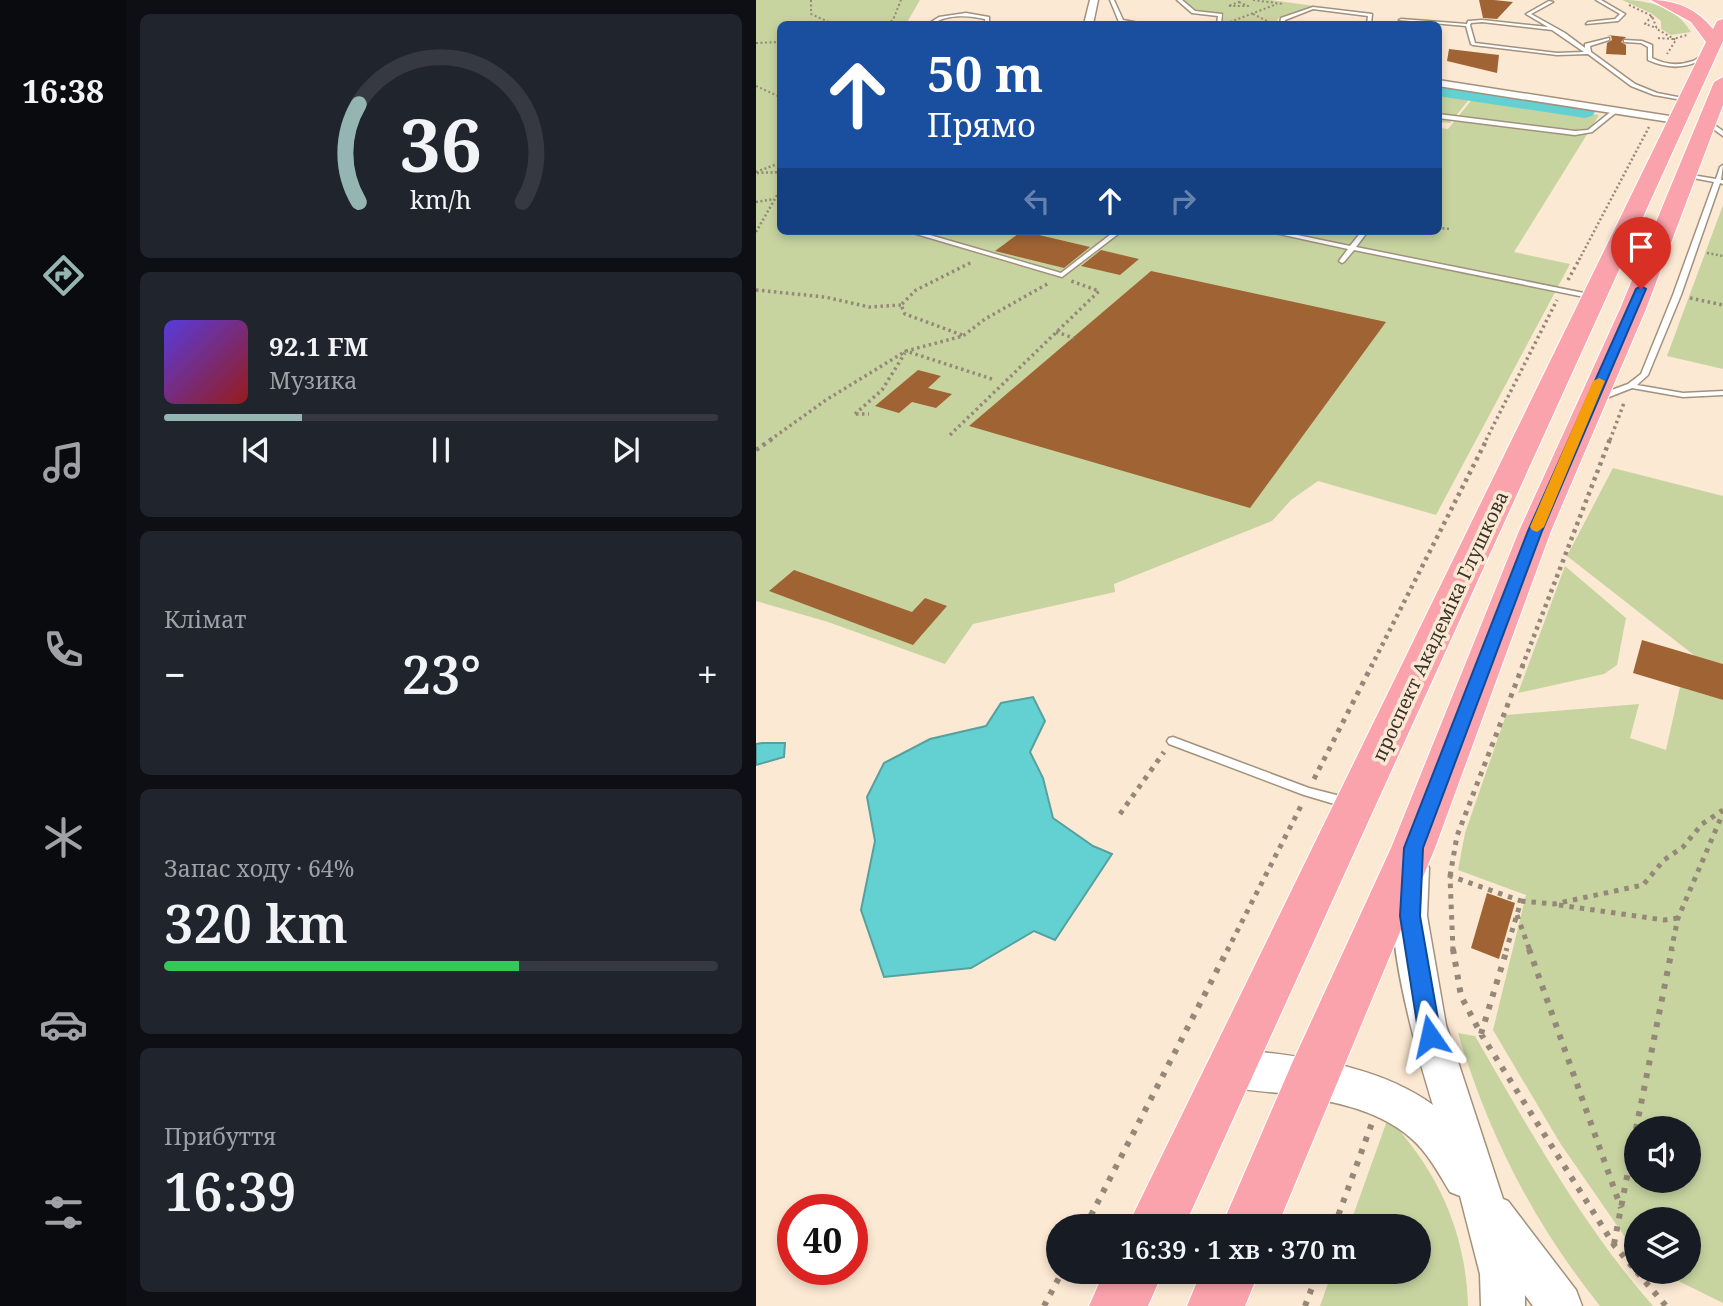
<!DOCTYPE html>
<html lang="uk">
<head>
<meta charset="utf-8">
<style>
	body { margin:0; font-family:"Noto Serif",serif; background:#20242c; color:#f1f3f6; height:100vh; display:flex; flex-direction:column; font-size:26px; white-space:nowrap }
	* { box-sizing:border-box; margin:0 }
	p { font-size:23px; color:#9ea1a6 }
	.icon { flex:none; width:38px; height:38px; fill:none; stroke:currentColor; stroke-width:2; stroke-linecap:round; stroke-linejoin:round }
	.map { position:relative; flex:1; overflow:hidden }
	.sheet { display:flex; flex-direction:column; gap:14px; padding:14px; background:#0d0f14; width:630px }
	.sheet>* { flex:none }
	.hud { position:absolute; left:21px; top:21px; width:665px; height:214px; border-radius:10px; box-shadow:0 4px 10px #0003; background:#1a4fa0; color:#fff; overflow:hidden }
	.fabs { position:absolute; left:868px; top:1116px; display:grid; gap:14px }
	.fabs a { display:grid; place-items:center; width:77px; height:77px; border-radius:50%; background:#171b24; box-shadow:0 4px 10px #0003; font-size:35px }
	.speed { position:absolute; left:21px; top:1194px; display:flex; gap:14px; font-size:35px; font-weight:700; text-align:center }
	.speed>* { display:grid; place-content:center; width:91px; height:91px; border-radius:50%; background:#171b24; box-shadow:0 4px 10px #0003; line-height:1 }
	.speed .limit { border:10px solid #d22; background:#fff; color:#111 }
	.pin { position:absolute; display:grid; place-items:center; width:60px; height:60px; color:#fff; margin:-72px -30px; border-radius:50% 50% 50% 0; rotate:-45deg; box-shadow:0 0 7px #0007 }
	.pin .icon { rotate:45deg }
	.me { position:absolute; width:77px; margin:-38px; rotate:349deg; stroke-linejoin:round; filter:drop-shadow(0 0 5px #0008) }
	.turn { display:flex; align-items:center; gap:24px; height:147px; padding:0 35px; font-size:32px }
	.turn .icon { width:91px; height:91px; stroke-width:2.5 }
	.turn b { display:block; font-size:49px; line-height:60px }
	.lanes { display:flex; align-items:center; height:66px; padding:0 35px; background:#0003; justify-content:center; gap:35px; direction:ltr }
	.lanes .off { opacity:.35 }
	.big { font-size:52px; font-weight:600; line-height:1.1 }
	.sheet .tile { flex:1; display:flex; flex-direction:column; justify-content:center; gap:10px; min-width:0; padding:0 24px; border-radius:10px; background:#20242c }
	.sheet .dial { align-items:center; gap:0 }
	.dial svg { height:182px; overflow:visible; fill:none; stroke:#363941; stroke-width:7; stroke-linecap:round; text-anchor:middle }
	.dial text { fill:#f1f3f6; stroke:none }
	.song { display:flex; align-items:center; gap:21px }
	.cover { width:84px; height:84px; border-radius:10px; background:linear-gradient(135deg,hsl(250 70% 55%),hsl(0 70% 35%)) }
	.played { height:7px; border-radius:4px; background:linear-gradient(90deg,#95b5b2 25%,#363941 25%) }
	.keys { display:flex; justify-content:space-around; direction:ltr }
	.heat { display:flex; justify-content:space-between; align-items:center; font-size:38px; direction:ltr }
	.charge { height:10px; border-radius:5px; background:linear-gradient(90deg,#34c759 64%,#363941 0) }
	.trip { position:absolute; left:290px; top:1214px; width:385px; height:70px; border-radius:35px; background:#171b24; box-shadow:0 4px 10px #0003; font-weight:600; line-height:70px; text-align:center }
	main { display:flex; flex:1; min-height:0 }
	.menu { display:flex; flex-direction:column; width:126px; justify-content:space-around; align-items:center; background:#090b0e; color:#9ea1a6 }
	.menu .icon { width:49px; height:49px }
	.menu .selected { color:#95b5b2 }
	.menu b { font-size:32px; color:#f1f3f6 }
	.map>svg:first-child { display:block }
	.green { fill:#c7d4a0; fill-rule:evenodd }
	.water { fill:#63d0d1; stroke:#56a19f; stroke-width:2 }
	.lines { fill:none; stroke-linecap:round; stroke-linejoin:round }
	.river { fill:#63d0d1; fill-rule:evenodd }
	.building { fill:#a06434 }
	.lane-casing { stroke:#a2917c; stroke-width:3 }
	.street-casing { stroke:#a2917c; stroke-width:3 }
	.secondary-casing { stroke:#a2917c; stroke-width:3 }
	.highway-casing { stroke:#fff; stroke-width:2 }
	.path-far5 { stroke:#958879; stroke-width:2; stroke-dasharray:2 2.5; stroke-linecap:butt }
	.path-far4 { stroke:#958879; stroke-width:2.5; stroke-dasharray:2 2.5; stroke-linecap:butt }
	.path-far3 { stroke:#958879; stroke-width:3.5; stroke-dasharray:2.5 3.5; stroke-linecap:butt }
	.path-far2 { stroke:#958879; stroke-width:4.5; stroke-dasharray:3.5 4.5; stroke-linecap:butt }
	.path-far1 { stroke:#958879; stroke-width:5; stroke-dasharray:4.5 6; stroke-linecap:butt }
	.path { stroke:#958879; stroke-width:6; stroke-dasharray:5 8; stroke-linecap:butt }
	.lane { fill:#fff; fill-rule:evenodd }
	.street { fill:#fff; fill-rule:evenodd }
	.secondary { fill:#fff; fill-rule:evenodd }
	.highway { fill:#fba3ac; fill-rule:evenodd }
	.route { fill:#1a73e8; stroke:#114b97; stroke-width:2 }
	.slow { fill:#f59e0b }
	.labels { text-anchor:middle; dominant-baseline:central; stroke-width:7; stroke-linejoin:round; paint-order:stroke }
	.street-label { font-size:19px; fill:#393229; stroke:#fce9d3 }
</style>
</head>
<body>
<main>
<nav class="menu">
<b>16:38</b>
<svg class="icon selected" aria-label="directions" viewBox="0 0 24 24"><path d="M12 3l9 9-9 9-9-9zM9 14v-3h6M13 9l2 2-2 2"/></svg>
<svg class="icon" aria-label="music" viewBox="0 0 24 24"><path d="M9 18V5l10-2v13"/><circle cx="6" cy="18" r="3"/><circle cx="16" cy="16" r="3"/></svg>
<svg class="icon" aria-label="phone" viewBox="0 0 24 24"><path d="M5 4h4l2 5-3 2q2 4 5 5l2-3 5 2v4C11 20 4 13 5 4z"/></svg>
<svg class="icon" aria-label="climate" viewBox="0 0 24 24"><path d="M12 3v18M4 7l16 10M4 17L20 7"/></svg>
<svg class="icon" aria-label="car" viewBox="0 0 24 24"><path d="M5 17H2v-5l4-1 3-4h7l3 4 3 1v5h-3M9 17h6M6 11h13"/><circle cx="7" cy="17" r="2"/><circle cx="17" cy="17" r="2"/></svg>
<svg class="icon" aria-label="filters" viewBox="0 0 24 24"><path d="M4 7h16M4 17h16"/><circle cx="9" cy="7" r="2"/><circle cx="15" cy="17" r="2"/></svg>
</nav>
<section class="sheet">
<div class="tile dial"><svg viewBox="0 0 100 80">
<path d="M14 69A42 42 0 1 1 86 69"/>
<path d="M14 69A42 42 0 0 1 14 26" stroke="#95b5b2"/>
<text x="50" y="56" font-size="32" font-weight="700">36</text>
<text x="50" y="72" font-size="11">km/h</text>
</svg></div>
<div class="tile">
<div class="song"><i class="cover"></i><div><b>92.1 FM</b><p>Музика</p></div></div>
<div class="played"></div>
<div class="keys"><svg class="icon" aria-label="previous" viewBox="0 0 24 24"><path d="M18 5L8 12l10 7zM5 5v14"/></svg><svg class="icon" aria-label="pause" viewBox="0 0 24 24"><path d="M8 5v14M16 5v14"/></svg><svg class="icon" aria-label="next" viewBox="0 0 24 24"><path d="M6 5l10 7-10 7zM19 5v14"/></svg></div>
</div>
<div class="tile"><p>Клімат</p>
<div class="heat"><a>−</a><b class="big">23°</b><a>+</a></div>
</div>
<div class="tile"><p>Запас ходу · 64%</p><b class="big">320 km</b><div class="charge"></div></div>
<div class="tile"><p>Прибуття</p><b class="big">16:39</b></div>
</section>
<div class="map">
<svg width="967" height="1306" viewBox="0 0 967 1306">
	<rect width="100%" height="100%" fill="#fce9d3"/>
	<path class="green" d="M0 0H164L150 24H24V231H682L683 128 692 129 718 97 843 115 758 252 814 264 680 515 562 481 535 500 516 521 358 584 359 592 217 624 189 664 72 622 0 601Z
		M427 0H515L558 6 522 18 521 24H466L468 14 440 11Z
		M866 0C893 0 920 7 935 32L915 35 905 29V21L895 13Z
		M682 93 715 97 694 123 683 122Z
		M967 205V369L911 356Z
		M857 468 967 496V664L939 656 811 556Z
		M809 566 870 618 861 665 848 674 762 693Z
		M924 687 967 700V1303L904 1272H933V1220H880V1253L804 1143 737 1030 770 895 702 870 709 833 750 715 883 704 874 738 910 750ZM880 1129H933V1181H880Z
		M702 1033 719 1036C773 1129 826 1225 897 1306H844C777 1222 733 1136 702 1033Z
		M632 1118C682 1171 710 1232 712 1306H564L576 1272H663V1227H593Z"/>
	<path class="water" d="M277 697 289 721 274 752 287 778 297 818 337 846 356 854 299 940 278 931 215 968 128 977 105 910 119 841 111 797 128 763 174 739 230 726 245 703Z
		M6 743H29L28 757 0 765V744Z"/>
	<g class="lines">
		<path class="river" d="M682 84 829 106 836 108 839 112 836 116 829 118 682 96Z"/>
	</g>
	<path class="building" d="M723 0H738L757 2 741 19 727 18Z
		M851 35 870 37 865 42 870 45V55L850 54 851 43 856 40 855 36Z
		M693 49 743 55 741 73 691 61Z
		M266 231 334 247 308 268 239 251Z
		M345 250 383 259 364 275 325 266Z
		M395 271 630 322 494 508 213 426Z
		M162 370 185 376 172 388 196 394 180 408 156 402 143 413 119 406Z
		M38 570 156 612 169 598 191 606 157 645 13 591Z
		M886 640 967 664V700L877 673Z
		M731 893 759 903 743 959 715 948Z"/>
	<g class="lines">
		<defs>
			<path id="lane" d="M354 0H358L367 20 383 23V24L363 22Z
				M421 0H426L439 11 466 14 465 24H461L462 16 436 13Z
				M840 0H845L869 14 862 21 830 24 832 22 859 19 864 14Z
				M793 1 797 2 775 14 809 33 829 48V44L853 38V40L834 46 835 52 879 84 901 93 932 99V101L898 95 875 86 832 54 801 55 717 45 715 44 710 26 643 20 645 19 711 24 712 21 726 20 792 27 770 14ZM726 22 796 30 828 52 801 53 719 43 714 25 715 23Z
				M557 7 616 14 615 24H611L612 16 557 9 529 20 528 24H524L525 18Z
				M210 13 233 17V24H229V19C212 15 191 14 176 24H172L183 17Z
				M868 40 886 41 896 45V58C910 65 923 66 937 61 943 58 946 55 952 56 934 68 913 70 892 60V47L885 43 868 42Z
				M857 110 862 111 836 132 819 135 682 118V114L819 131 832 130Z
				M949 121H953L967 131V136L949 123Z
				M967 165 965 180H967V184L964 183 925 295 892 375 881 385 927 393 967 391V395L927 397 876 388 843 401H837V397L872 384 885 374 917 295 958 182 927 176 930 174 960 179 964 167Z
				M150 231H160L305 273 359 231H366L306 277Z
				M509 231H522L594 246 606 231H612L600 247 838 295 842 297 838 299 598 250 588 262 586 263 583 261 592 249Z
				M417 737 553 788 596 799 598 803 596 807 592 808 548 795 413 744 411 741 413 738Z"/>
			<path id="street" d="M334 0H342L337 24H328Z
				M682 80 920 117 925 120 920 123 682 86Z"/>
			<path id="secondary" d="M656 853 668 858 673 868 671 916 690 1025 747 1199 752 1201 820 1290 826 1306H777L769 1295V1306H725L724 1274 704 1196 694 1192C683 1174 672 1153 656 1139 620 1107 570 1100 524 1093 503 1091 481 1090 460 1082L455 1068 460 1054C478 1047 494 1051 513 1053 570 1060 630 1071 677 1105 660 1050 619 910 644 858Z"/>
			<path id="highway" d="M895 0C920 0 941 9 957 29L961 21 967 19V41L428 1227H371L950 42 935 22Z
				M967 77V105L890 309 795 531 679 848 521 1227H465L537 1061 635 848 763 531 864 309 958 82Z
				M348 1272H407L392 1306H333Z
				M445 1272H503L489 1306H431Z"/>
		</defs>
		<use href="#lane" class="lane-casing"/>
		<use href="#street" class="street-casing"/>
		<use href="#secondary" class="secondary-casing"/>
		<use href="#highway" class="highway-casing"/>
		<path class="path-far5" d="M55 0V14L77 24
			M497 0 528 4
			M483 2 492 6H472Z
			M873 5 896 16 901 29 920 40 911 54
			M497 14 515 23
			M896 16 889 24 901 28
			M474 22 521 4
			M131 24 137 20 145 0
			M902 38 917 39 931 35
			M0 43 24 42
			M0 86 24 97"/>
		<path class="path-far4" d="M0 172 24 163
			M1 173 24 172
			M0 202 18 199
			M682 228 695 229
			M0 232 24 190
			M951 253 967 256
			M823 260 893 127"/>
		<path class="path-far3" d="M812 280 824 258
			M0 290 69 297 113 307 145 305
			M934 298 967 305
			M300 332 318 338
			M206 335 149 314 145 305 160 290 216 262
			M236 379 150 351 207 336 229 319 293 283
			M99 414 126 390 149 353
			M100 414H113
			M194 435 343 291 315 281
			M14 440 70 400 150 351
			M730 440 801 300
			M854 440 868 403"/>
		<path class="path-far2" d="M0 450 16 439
			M615 667 731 439
			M766 667 854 439"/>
		<path class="path-far1" d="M558 779 616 665
			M364 814 408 752
			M694 876 701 836 767 665
			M765 901 798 904 887 885 908 860 927 847 946 824 967 810
			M803 905 908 920 922 918
			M761 915 774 951
			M471 951 547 802
			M697 951 694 876 765 901 750 951
			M915 951 922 918 967 813"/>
		<path class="path" d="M697 949 705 996 725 1034
			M773 949 865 1208
			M725 1034 858 1245 880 1271
			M725 1034 751 949
			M880 1129 916 949
			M329 1227 472 949
			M578 1227 616 1123
			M858 1244 880 1130
			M881 1272 910 1306
			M288 1306 306 1272
			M549 1306 562 1272"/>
		<use href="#lane" class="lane"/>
		<use href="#street" class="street"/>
		<use href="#secondary" class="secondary"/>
		<use href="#highway" class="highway"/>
	</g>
	<path class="route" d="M885 286 890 289 786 531 667 848 664 916 685 1036 682 1044 674 1047 667 1044 663 1036 644 916 648 848 772 531 880 289Z"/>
	<path class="slow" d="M843 378 849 381 788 527 781 532 776 530 774 527 837 381Z"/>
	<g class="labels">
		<g class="street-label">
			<text transform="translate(684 626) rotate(-65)">проспект Академіка Глушкова</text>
		</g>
	</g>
</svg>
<div class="fabs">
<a><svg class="icon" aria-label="sound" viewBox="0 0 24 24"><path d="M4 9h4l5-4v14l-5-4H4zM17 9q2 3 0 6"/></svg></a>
<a><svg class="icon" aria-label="layers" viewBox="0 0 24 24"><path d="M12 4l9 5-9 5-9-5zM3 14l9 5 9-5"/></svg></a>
</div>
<div class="speed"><div class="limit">40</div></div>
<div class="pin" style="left:885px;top:289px;background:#d93025"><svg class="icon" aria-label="arrive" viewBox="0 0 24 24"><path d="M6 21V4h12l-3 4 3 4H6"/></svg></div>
<svg class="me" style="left:674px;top:1036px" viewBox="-20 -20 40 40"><path d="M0-17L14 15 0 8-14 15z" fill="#1a73e8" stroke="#fff" stroke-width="4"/></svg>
<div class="trip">16:39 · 1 хв · 370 m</div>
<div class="hud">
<div class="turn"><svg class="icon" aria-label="ahead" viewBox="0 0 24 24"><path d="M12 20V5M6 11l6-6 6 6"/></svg><div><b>50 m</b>Прямо</div></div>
<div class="lanes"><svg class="icon off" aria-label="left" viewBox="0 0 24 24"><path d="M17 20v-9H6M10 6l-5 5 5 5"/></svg><svg class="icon" aria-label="ahead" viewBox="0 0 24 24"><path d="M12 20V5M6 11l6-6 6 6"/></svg><svg class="icon off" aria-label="right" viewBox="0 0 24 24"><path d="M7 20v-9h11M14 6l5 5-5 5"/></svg></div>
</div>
</div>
</main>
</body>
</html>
